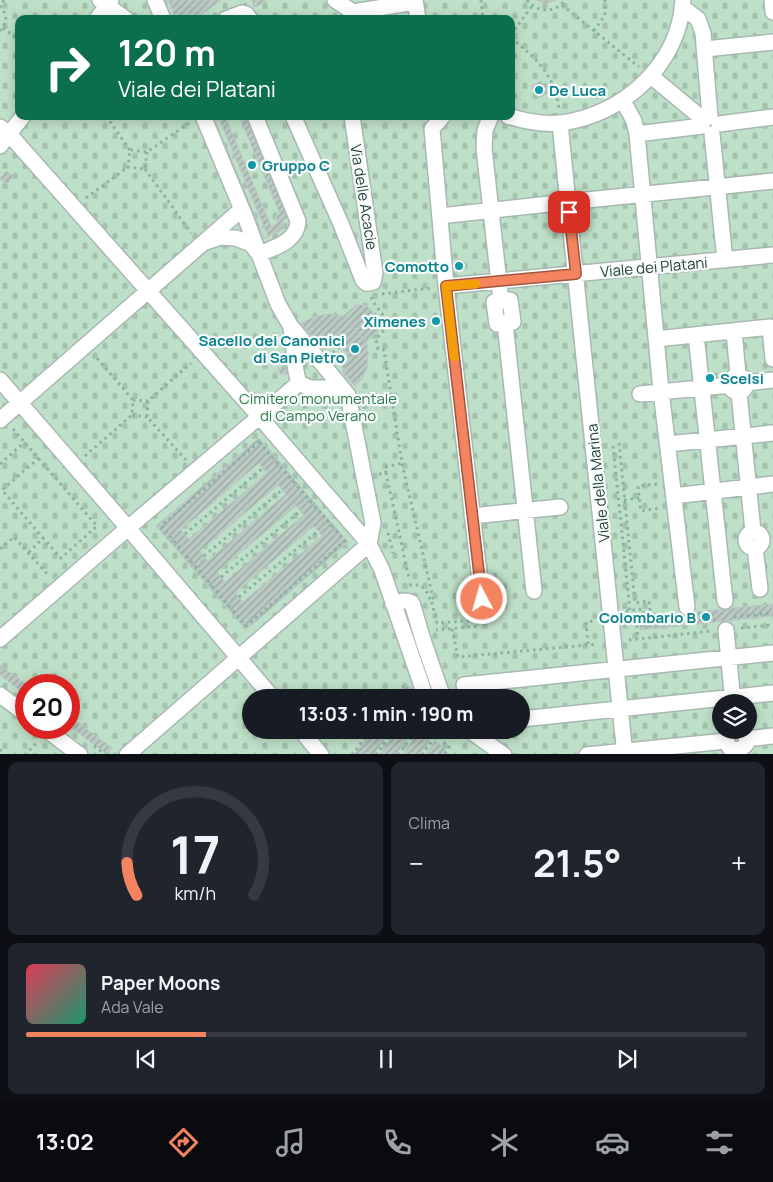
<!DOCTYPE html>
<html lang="it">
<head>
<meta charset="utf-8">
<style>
	body { margin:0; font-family:Manrope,sans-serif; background:#20242c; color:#f1f3f6; height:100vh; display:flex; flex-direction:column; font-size:19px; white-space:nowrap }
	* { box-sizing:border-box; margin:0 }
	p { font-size:16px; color:#9ea1a6 }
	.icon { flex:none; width:28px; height:28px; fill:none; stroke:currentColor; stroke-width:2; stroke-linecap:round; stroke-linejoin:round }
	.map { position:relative; height:754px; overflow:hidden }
	.side { display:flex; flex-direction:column; gap:8px; padding:8px; background:#0d0f14; flex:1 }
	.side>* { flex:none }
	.banner { position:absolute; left:15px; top:15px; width:500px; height:105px; border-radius:10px; box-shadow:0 2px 12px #0003; background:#0b6e4f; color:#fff; overflow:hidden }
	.controls { position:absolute; left:712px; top:694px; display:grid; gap:10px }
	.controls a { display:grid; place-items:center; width:45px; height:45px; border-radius:50%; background:#171b24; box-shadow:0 2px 12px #0003; font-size:25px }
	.speed { position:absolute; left:15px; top:674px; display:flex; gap:10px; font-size:25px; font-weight:700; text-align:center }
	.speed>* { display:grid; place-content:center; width:65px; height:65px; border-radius:50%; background:#171b24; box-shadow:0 2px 12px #0003; line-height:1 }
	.speed .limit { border:8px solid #d22; background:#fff; color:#111 }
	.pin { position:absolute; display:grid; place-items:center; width:42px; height:42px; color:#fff; margin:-21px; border-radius:10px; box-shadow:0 2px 8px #0006 }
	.me { position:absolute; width:55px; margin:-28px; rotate:354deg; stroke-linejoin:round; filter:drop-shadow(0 0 4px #0008) }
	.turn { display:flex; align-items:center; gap:18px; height:105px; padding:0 20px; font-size:22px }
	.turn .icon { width:65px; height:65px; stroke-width:2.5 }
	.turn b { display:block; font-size:35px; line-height:42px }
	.big { font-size:38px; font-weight:700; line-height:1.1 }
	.side .tile { flex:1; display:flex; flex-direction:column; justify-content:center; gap:8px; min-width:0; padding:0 18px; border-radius:10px; background:#20242c }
	.side .dial { align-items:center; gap:0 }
	.dial svg { height:130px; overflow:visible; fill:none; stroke:#363941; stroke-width:7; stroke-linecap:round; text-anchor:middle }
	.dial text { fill:#f1f3f6; stroke:none }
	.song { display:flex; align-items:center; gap:15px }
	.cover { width:60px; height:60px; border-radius:8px; background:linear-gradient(135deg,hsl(350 70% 55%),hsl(160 70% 35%)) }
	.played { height:5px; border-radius:2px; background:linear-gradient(90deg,#f4845f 25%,#363941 25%) }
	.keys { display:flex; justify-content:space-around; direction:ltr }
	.heat { display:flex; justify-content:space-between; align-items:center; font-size:28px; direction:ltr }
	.side .tiles { flex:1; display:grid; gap:8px; grid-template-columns:1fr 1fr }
	.tile:last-child { grid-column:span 2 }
	.trip { position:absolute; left:242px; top:689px; width:288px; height:50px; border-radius:25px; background:#171b24; box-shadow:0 2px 12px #0003; font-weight:700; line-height:50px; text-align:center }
	.tabs { display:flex; height:80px; justify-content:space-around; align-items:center; background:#090b0e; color:#9ea1a6 }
	.tabs .icon { width:35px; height:35px }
	.tabs .current { color:#f4845f }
	.tabs b { font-size:22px; color:#f1f3f6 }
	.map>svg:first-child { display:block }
	.cemetery { fill:url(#cemetery-stones); fill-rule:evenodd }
	.building { fill:url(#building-hatch); stroke:#b8c9c2; fill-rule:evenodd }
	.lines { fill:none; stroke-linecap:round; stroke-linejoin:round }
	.minor-casing { stroke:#a8b8b2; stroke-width:18 }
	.path { stroke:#86b3a5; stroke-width:3; stroke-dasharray:2.5 4; stroke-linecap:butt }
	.minor { stroke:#fff; stroke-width:15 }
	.route-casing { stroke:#9f563e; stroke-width:12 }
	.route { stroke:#f4845f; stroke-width:9 }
	.slow { stroke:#f59e0b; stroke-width:9 }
	.culture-dot { fill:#0f9aa8; stroke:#f7fbf9; stroke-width:2 }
	.labels { text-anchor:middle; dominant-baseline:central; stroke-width:4.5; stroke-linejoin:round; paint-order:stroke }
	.culture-label { font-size:15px; font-weight:bold; fill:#0d838f; stroke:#f7fbf9; text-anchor:end }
	.street-label { font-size:15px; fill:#24423a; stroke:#f7fbf9 }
	.park-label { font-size:15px; fill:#2d7a4b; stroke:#f7fbf9 }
</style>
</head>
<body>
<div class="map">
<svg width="773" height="755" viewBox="0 0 773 755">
	<defs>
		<pattern id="cemetery-stones" width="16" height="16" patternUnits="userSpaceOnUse" patternTransform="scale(1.25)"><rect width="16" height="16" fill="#bfe0c8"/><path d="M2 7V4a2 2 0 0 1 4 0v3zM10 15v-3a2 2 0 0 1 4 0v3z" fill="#a4c1ad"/></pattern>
		<pattern id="building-hatch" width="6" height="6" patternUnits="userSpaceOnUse" patternTransform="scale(1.25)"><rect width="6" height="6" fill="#bbcac4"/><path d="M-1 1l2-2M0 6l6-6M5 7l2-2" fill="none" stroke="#98a6a0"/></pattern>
	</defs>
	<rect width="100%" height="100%" fill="#e6efeb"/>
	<path class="cemetery" d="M0 0H773V754L0 755ZM19 19H511V116H19ZM26 685H69V728H26ZM251 698H521V730H251ZM721 702H749V730H721Z"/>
	<path class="building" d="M163 0H197L187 11 190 19H171Z
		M197 0H221L204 13 202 15 204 19H190L187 11Z
		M252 0H265L266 2 254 7Z
		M537 0H556L546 4Z
		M169 2 176 19H171L165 4Z
		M541 81 548 93 538 98 531 86Z
		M213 116H245L288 217 283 220V227L280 231 264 238Z
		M213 116H218L268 236 264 238Z
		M225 116H239L280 214 275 216 278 223 271 226Z
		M6 171 13 176 7 184 0 179Z
		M464 261 465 269 455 270 454 262Z
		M356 305H366L380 320 378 332 366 342 343 316Z
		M329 314 343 316 366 342 368 352 367 367 362 379 355 386 342 372 345 367 348 357 346 351 345 352 336 340 337 339 326 338 316 341 301 323 316 316Z
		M431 316H439L440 325 432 326Z
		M285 366 288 373 281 375 278 368Z
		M259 438 348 542 246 630 156 526ZM259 463 267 473 189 539 181 530ZM278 485 286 494 208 561 200 551ZM296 506 304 515 225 582 217 572ZM314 526 322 536 243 602 235 593Z
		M773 604V616L640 630 639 618Z
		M0 665 27 685 26 695 0 675Z
		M407 685 419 694 416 698H397Z
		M69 716 112 748 108 755 69 726Z
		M373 730H392L373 755H354Z
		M397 730H414L395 755H379Z
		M420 730 436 731 419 755H402Z
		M435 741 446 749 441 755H425Z"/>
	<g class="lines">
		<defs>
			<path id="minor" d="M100 0 126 19
				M155 0 163 19
				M335 0 353 12 415 2
				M415 0 418 19
				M772 0 773 12
				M682 7 698 19 703 33 710 117
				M97 19 111 0
				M226 19 242 13 246 14 250 19
				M705 49 773 42
				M651 76 704 120
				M623 101 634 121 637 134 702 126
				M203 116 246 219 259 254C275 247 297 242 298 221L255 116
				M293 116 341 224 363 280C366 284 368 284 373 282L375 273 352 116
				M443 116 432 129 446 286 482 599
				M491 116 485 130 484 148 501 301 510 300 513 322 505 323 534 591
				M508 116C524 121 543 125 561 123 623 115 679 65 683 0
				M560 123 567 193
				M719 124 773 117
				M0 127 9 134 259 416 369 544 127 755
				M637 134 661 391 687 607
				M712 134 725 260
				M0 146 23 116
				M577 201 773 181
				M569 212 625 755
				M440 216 558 203
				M203 243 221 237 236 238 251 244 259 254 278 304 290 325 348 395 329 388H310L299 383 128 528 273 698
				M446 286 773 255
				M501 301 494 302 497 324 505 323
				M291 329C296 348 292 363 299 383
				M734 331 738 375
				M696 335 725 601
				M656 339 770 327 773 359
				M730 384a8 8 0 1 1 16 0a8 8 0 1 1-16 0Z
				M0 380 128 528 0 639
				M747 383 773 380
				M739 393 753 531
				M640 394 730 385
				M348 395 373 523 369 544 382 570 426 698
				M0 420 242 209
				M668 444 773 433
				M674 496 773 484
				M472 516 560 507
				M746 540a8 8 0 1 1 16 0a8 8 0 1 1-16 0Z
				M755 548 760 589
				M393 604C400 602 405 599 412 603L423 640 443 698
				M726 630 733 702
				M464 685 773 653
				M0 695 26 714
				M521 719 773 693
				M44 728 80 755
				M301 730 321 755
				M469 730 504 755
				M732 730 728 733 726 741 730 748C737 751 742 750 747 743L746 736 741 730
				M747 739 773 736
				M587 755 726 741"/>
		</defs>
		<use href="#minor" class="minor-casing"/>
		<path class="path" d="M481 0 483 19
			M527 0C538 13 554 14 565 0
			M562 5 639 67
			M3 28 19 40
			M0 31C8 23 7 13 0 6L4 0
			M594 31 605 15V0
			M511 35 532 6
			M511 38C536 58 556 76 559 110
			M106 116 130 150
			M147 152 145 169 128 167 130 150 147 152 189 123
			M145 169 191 233
			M86 198 128 167
			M382 294 431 288
			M371 297 374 303 386 319V328L376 339 378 349 384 350 402 463 433 598 431 599 437 623 478 620 479 626 436 630
			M333 353 340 346
			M133 400 148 401
			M132 415 147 417
			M13 429 97 526 61 558 43 538 28 553
			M259 442 345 541 246 626 161 526Z
			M619 443 635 603 649 601 651 619 677 617
			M613 446 630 611
			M85 456 132 415 133 400 96 357
			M39 458 2 490 43 538
			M186 460 147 417 148 401 191 363
			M0 464 25 442
			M386 473 385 467 402 463
			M379 474 386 473 409 578
			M657 484 638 486 641 511 661 508
			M624 500 639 498
			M388 533 393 553
			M185 534 263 468
			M0 549 14 537 49 576
			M204 556 282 490
			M221 577 300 511
			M409 585C421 583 426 588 430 599H431
			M239 597 318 531
			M626 611 643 609 645 626 683 622
			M701 614 714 613
			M734 617 773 613
			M625 618 636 617 638 639
			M694 621 715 619
			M741 628 773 625
			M452 629 458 657 598 644
			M629 640 712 631
			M588 644 586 622 596 621
			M395 698 405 684
			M439 730 445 745 449 747 444 755
			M94 746 106 755
			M0 749 4 755
			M25 755 37 742
			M352 755 371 730
			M376 755 394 730
			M398 755 417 730
			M422 755 439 731"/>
		<use href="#minor" class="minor"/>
	</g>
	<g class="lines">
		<defs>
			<path id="route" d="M482 599 446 286 576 274 569 212"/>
		</defs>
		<use href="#route" class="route-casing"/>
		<use href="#route" class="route"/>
		<path class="slow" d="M454 357 446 286 476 284"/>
	</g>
	<g class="culture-dot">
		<circle cx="539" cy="90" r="5"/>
		<circle cx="252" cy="165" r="5"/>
		<circle cx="459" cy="266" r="5"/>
		<circle cx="436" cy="321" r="5"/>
		<circle cx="355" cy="349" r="5"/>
		<circle cx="710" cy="378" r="5"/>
		<circle cx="706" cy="617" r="5"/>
	</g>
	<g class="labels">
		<g class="culture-label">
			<text x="549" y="90" text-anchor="start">De Luca</text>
			<text x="262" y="165" text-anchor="start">Gruppo C</text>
			<text x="449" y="266">Comotto</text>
			<text x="426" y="321">Ximenes</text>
			<text x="345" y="340">Sacello dei Canonici<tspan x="345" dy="17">di San Pietro</tspan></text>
			<text x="720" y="378" text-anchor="start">Scelsi</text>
			<text x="696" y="617">Colombario B</text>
		</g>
		<g class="street-label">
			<text transform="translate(364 197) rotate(81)">Via delle Acacie</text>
			<text transform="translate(654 267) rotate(-5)">Viale dei Platani</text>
			<text transform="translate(598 483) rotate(-96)">Viale della Marina</text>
		</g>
		<g class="park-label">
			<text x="318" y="398">Cimitero monumentale<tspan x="318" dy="17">di Campo Verano</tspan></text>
		</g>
	</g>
</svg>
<div class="controls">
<a><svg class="icon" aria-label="layers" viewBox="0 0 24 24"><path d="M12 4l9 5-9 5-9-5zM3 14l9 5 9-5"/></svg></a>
</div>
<div class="speed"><div class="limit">20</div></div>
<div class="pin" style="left:569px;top:212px;background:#d93025"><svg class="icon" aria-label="arrive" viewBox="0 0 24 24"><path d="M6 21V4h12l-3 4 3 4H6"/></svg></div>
<svg class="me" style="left:482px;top:599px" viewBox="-20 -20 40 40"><circle r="17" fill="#f4845f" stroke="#fff" stroke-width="3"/><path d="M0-11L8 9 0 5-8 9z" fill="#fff"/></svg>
<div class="trip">13:03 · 1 min · 190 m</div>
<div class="banner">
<div class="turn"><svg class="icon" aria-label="right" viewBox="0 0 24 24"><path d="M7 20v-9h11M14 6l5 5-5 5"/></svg><div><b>120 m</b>Viale dei Platani</div></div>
</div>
</div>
<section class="side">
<div class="tiles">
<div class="tile dial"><svg viewBox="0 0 100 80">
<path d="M14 69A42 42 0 1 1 86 69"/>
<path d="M14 69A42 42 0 0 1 8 49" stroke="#f4845f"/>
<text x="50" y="56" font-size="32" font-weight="700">17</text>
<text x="50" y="72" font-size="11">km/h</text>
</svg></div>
<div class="tile"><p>Clima</p>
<div class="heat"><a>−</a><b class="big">21.5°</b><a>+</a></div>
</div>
<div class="tile">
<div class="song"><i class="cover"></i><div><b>Paper Moons</b><p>Ada Vale</p></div></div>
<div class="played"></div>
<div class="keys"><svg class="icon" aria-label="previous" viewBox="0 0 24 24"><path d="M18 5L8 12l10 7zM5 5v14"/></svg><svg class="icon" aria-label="pause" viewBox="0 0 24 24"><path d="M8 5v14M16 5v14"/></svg><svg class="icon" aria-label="next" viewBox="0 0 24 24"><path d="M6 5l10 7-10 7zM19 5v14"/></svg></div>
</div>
</div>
</section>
<nav class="tabs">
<b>13:02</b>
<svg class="icon current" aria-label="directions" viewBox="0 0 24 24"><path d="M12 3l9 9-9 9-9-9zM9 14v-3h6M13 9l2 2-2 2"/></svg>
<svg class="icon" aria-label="music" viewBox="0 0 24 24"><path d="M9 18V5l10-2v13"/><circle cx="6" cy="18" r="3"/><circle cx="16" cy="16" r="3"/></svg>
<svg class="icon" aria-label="phone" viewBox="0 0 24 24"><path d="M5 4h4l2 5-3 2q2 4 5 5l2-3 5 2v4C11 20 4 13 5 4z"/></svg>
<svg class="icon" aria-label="climate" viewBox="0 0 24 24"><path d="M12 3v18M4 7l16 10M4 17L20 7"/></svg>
<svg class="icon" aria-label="car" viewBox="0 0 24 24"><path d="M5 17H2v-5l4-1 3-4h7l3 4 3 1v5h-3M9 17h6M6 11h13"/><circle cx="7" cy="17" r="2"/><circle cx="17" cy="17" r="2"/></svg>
<svg class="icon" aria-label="filters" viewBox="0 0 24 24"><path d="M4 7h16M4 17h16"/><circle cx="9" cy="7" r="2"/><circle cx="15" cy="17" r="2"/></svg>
</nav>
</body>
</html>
